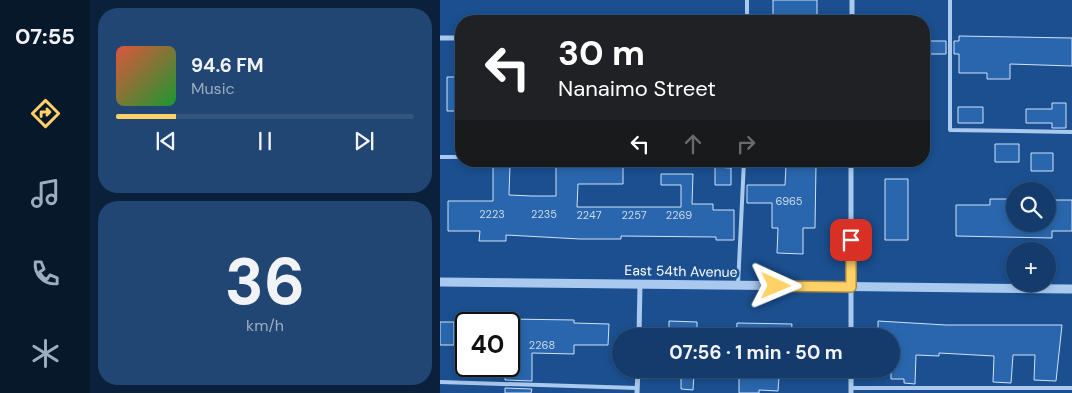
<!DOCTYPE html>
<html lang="en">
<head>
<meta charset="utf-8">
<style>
	body { margin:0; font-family:"DM Sans",sans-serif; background:#214673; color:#f1f3f6; height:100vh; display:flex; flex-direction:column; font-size:19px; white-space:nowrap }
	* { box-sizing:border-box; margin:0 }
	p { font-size:16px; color:#9dadc1 }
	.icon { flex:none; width:28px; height:28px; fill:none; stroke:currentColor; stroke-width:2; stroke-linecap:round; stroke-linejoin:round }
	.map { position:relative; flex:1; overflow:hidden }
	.sheet { display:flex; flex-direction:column; gap:8px; padding:8px; background:#0b203b; width:350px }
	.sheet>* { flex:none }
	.hud { position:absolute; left:15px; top:15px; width:475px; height:152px; border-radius:20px; box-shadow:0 2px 8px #0003,0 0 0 1px #33557e; background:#202124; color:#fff; overflow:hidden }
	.tools { position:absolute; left:566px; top:182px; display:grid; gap:10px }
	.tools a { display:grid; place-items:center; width:50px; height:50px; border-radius:50%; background:#143b6b; box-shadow:0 2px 8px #0003,0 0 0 1px #33557e; font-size:25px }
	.speed { position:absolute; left:15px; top:312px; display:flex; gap:10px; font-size:25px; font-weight:700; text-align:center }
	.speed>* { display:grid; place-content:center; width:65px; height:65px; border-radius:50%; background:#143b6b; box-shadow:0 2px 8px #0003,0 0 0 1px #33557e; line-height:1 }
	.speed .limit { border:2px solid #111; border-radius:8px; background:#fff; color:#111 }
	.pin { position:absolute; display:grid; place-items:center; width:42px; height:42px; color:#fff; margin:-21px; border-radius:10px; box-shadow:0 2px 8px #0006 }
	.me { position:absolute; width:55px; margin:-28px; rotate:91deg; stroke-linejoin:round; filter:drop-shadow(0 0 4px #0008) }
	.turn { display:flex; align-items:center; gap:18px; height:105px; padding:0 20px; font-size:22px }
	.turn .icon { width:65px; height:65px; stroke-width:2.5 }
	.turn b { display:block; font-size:35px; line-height:42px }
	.lanes { display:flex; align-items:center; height:48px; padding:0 20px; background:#0003; justify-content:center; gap:25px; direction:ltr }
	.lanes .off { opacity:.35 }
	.sheet .card { flex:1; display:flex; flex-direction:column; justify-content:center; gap:8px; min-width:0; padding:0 18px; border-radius:20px; background:#214673 }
	.sheet .dial { align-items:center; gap:0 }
	.dial b { font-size:65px; line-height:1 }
	.song { display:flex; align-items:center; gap:15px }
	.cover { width:60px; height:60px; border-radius:8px; background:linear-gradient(135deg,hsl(10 70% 55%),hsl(130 70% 35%)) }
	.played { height:5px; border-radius:2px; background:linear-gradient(90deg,#ffd166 20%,#33557e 20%) }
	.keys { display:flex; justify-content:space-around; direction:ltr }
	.trip { position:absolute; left:172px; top:328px; width:288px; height:50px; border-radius:25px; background:#143b6b; box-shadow:0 2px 8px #0003,0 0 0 1px #33557e; font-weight:700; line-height:50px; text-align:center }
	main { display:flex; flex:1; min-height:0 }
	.menu { display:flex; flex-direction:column; width:90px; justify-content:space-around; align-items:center; background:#08182b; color:#9dadc1 }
	.menu .icon { width:35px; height:35px }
	.menu .selected { color:#ffd166 }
	.menu b { font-size:22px; color:#f1f3f6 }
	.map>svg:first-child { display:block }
	.building { fill:#2a66ad; stroke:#cfe3fa }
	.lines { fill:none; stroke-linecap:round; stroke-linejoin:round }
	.service { stroke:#a9c9ee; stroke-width:4 }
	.minor { stroke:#a9c9ee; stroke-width:5 }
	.tertiary { stroke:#a9c9ee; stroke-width:9 }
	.route-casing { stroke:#a68842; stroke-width:12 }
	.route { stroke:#ffd166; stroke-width:9 }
	.labels { text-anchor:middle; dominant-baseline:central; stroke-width:5; stroke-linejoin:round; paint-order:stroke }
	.number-label { font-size:11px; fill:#cad9ea }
	.street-label { font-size:14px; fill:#fff; stroke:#1b4f8f }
</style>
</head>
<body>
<main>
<nav class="menu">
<b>07:55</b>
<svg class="icon selected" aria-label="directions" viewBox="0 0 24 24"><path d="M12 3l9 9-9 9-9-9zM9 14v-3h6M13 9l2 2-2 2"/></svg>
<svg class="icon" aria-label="music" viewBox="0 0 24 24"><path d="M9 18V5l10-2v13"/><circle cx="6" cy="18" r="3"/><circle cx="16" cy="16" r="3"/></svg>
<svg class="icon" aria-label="phone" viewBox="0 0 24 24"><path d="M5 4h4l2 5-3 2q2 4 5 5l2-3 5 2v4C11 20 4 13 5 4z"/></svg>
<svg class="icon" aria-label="climate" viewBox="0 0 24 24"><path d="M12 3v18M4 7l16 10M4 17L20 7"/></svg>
</nav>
<section class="sheet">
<div class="card">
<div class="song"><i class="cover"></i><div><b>94.6 FM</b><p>Music</p></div></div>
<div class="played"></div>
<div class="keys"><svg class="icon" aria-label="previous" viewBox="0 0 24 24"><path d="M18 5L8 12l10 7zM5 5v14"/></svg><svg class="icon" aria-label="pause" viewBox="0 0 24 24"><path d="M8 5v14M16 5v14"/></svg><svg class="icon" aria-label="next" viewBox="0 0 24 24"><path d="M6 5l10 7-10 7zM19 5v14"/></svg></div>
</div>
<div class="card dial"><b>36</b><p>km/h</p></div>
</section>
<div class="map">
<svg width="632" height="393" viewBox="0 0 632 393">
	<rect width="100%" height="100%" fill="#1b4f8f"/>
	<path class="building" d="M333 0H377V15H333Z
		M519 36 632 38V66L570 64V79H547V73H519V54H514V41H519Z
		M484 41H506V54H484Z
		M7 77H21V111H7Z
		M612 103H626V128H612V123H586V109H612Z
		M518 107H543V123H518Z
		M555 144H579V162H555Z
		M591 153H613V171H591Z
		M53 165H70L69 195 92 196H116V166L183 167V184H138L137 207H241V185H221V174H253L252 204H273V210H294V240H276V237L181 236V239H140L66 235V241H39L40 231H8V201H53Z
		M346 165H376L375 228H363V254L337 253 338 228H332V203H307V185H345Z
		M275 167 291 168V185H275Z
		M445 179H468V240H445Z
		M550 199H575V224H608V200H632V231H612V238L516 236V205H550Z
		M69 319 134 320V323L169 324 168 345H134V354L92 353V381L65 380 66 366H69Z
		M229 321 257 322V336H229Z
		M438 321 506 325H622L616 381 594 380 595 355H573L571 383 553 382 554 356 499 353V356L476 355 475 384 464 383V379H451V336H438Z
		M0 322H14V345H0Z
		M297 323 352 324 351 336H296Z
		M241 374H254L253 390 241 389Z
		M299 375 339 377 338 391 319 390V393H299Z
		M65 388 92 389 91 393H65Z"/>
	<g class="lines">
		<path class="service" d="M510 0V130L632 132
			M307 21V0
			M0 157H21
			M296 161H304
			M298 285 304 161
			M0 382 197 388
			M411 388H632"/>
		<path class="minor" d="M412 21V0
			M0 38H21
			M411 161V336
			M199 336 200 284
			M411 369V393
			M197 393 198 369"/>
		<path class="tertiary" d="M0 282 632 289"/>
	</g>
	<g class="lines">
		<defs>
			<path id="route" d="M336 286 411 287V240"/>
		</defs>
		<use href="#route" class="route-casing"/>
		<use href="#route" class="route"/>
	</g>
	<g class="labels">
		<g class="number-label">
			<text x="349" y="201">6965</text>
			<text x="52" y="214">2223</text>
			<text x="104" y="214">2235</text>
			<text x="149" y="215">2247</text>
			<text x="194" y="215">2257</text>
			<text x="239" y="215">2269</text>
			<text x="102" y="345">2268</text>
		</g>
		<g class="street-label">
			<text transform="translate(241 271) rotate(1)">East 54th Avenue</text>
		</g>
	</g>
</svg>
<div class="tools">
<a><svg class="icon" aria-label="search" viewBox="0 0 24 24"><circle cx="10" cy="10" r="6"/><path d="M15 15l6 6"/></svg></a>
<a>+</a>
</div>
<div class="speed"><div class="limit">40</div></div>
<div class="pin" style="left:411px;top:240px;background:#d93025"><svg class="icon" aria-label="arrive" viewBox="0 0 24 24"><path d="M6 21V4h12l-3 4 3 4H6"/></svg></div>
<svg class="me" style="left:336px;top:286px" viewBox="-20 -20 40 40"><path d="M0-17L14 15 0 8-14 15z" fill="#ffd166" stroke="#fff" stroke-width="4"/></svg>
<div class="trip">07:56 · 1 min · 50 m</div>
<div class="hud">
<div class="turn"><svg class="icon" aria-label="left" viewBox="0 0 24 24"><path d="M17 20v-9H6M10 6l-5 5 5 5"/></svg><div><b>30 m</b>Nanaimo Street</div></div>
<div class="lanes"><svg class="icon" aria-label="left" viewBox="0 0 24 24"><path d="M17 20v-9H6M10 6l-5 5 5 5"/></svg><svg class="icon off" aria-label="ahead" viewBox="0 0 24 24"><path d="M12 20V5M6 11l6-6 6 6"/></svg><svg class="icon off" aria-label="right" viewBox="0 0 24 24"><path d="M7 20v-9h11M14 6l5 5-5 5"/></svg></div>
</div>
</div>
</main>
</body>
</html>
